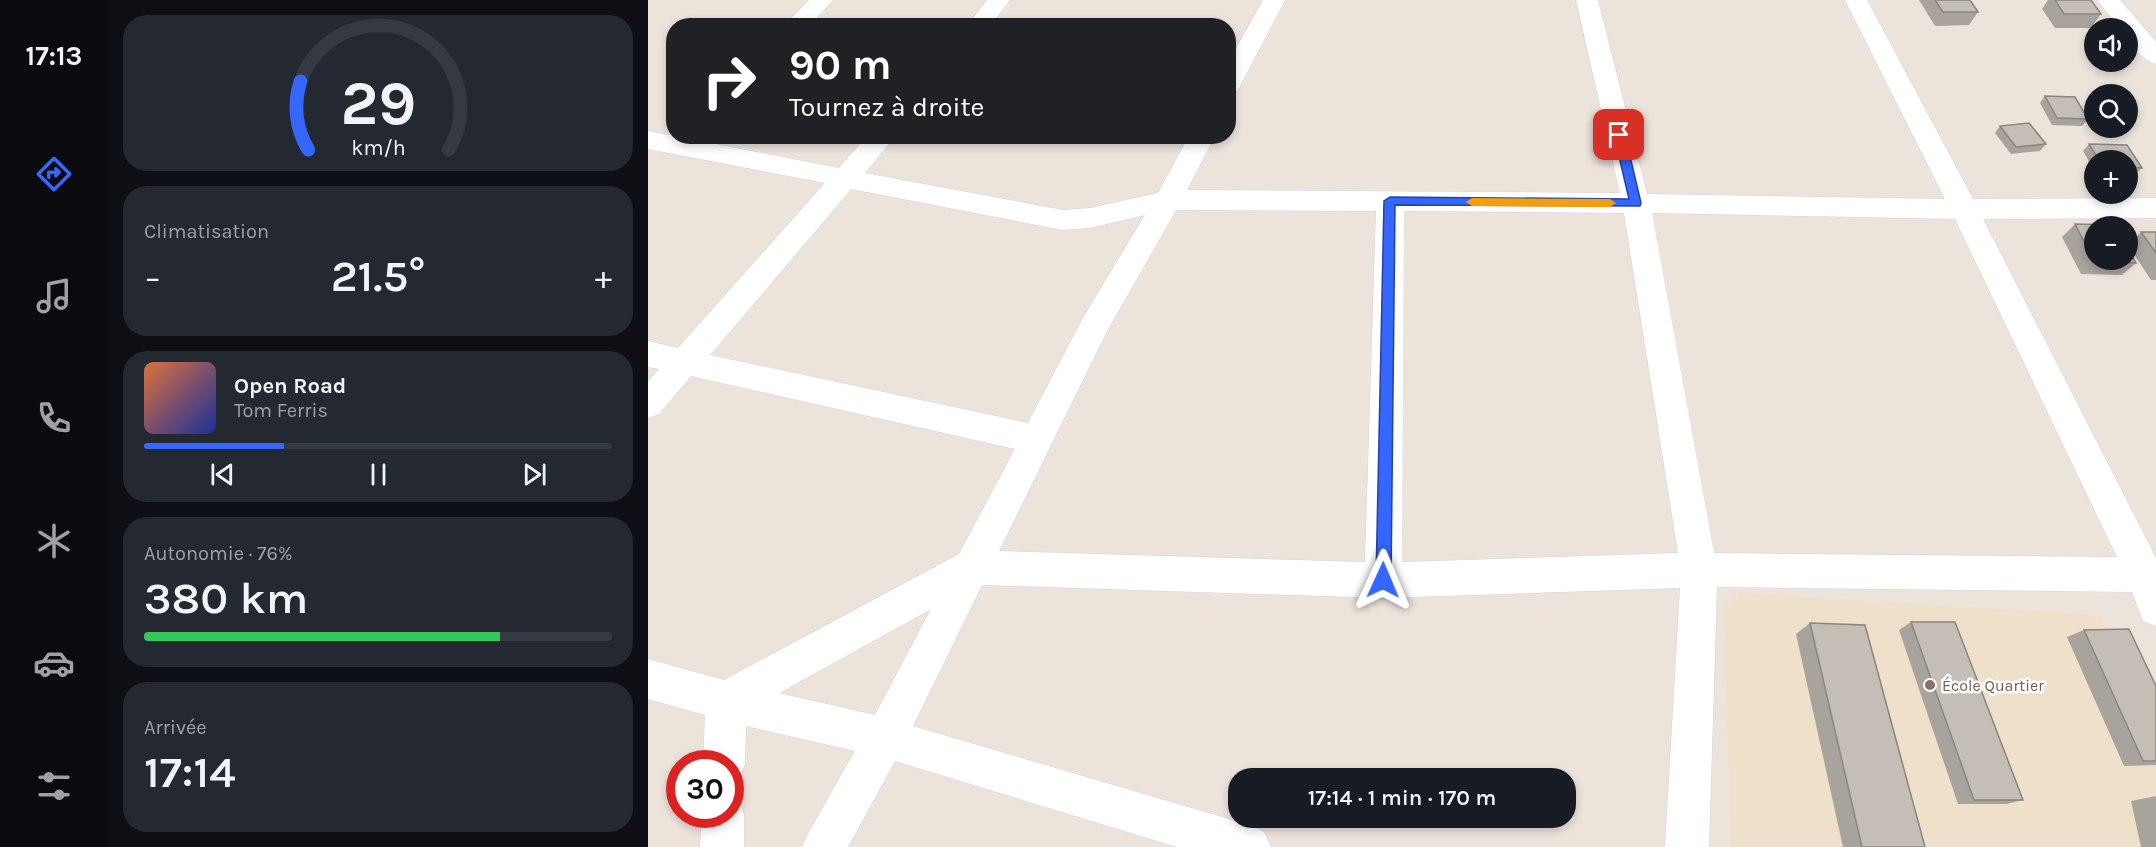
<!DOCTYPE html>
<html lang="fr">
<head>
<meta charset="utf-8">
<style>
	body { margin:0; font-family:Karla,sans-serif; background:#242831; color:#f1f3f6; height:100vh; display:flex; flex-direction:column; font-size:22px; white-space:nowrap }
	* { box-sizing:border-box; margin:0 }
	p { font-size:20px; color:#9ea1a6 }
	.icon { flex:none; width:33px; height:33px; fill:none; stroke:currentColor; stroke-width:2; stroke-linecap:round; stroke-linejoin:round }
	.map { position:relative; flex:1; overflow:hidden }
	.drawer { display:flex; flex-direction:column; gap:15px; padding:15px; background:#0d0f14; width:540px }
	.drawer>* { flex:none }
	.hud { position:absolute; left:18px; top:18px; width:570px; height:126px; border-radius:24px; box-shadow:0 3px 9px #0003; background:#202124; color:#fff; overflow:hidden }
	.controls { position:absolute; left:1436px; top:18px; display:grid; gap:12px }
	.controls a { display:grid; place-items:center; width:54px; height:54px; border-radius:50%; background:#171b24; box-shadow:0 3px 9px #0003; font-size:30px }
	.speed { position:absolute; left:18px; top:750px; display:flex; gap:12px; font-size:30px; font-weight:700; text-align:center }
	.speed>* { display:grid; place-content:center; width:78px; height:78px; border-radius:50%; background:#171b24; box-shadow:0 3px 9px #0003; line-height:1 }
	.speed .limit { border:9px solid #d22; background:#fff; color:#111 }
	.pin { position:absolute; display:grid; place-items:center; width:51px; height:51px; color:#fff; margin:-26px; border-radius:12px; box-shadow:0 3px 9px #0006 }
	.me { position:absolute; width:66px; margin:-33px; rotate:1deg; stroke-linejoin:round; filter:drop-shadow(0 0 4px #0008) }
	.turn { display:flex; align-items:center; gap:21px; height:126px; padding:0 24px; font-size:27px }
	.turn .icon { width:78px; height:78px; stroke-width:2.5 }
	.turn b { display:block; font-size:42px; line-height:51px }
	.big { font-size:45px; font-weight:600; line-height:1.1 }
	.drawer .card { flex:1; display:flex; flex-direction:column; justify-content:center; gap:9px; min-width:0; padding:0 21px; border-radius:24px; background:#242831 }
	.drawer .dial { align-items:center; gap:0 }
	.dial svg { height:156px; overflow:visible; fill:none; stroke:#363941; stroke-width:7; stroke-linecap:round; text-anchor:middle }
	.dial text { fill:#f1f3f6; stroke:none }
	.song { display:flex; align-items:center; gap:18px }
	.cover { width:72px; height:72px; border-radius:9px; background:linear-gradient(135deg,hsl(20 70% 55%),hsl(230 70% 35%)) }
	.played { height:6px; border-radius:3px; background:linear-gradient(90deg,#3567fe 30%,#363941 30%) }
	.keys { display:flex; justify-content:space-around; direction:ltr }
	.heat { display:flex; justify-content:space-between; align-items:center; font-size:33px; direction:ltr }
	.charge { height:9px; border-radius:4px; background:linear-gradient(90deg,#34c759 76%,#363941 0) }
	.trip { position:absolute; left:580px; top:768px; width:348px; height:60px; border-radius:24px; background:#171b24; box-shadow:0 3px 9px #0003; font-weight:600; line-height:60px; text-align:center }
	main { display:flex; flex:1; min-height:0 }
	.tabs { display:flex; flex-direction:column; width:108px; justify-content:space-around; align-items:center; background:#090b0e; color:#9ea1a6 }
	.tabs .icon { width:42px; height:42px }
	.tabs .current { color:#3567fe }
	.tabs b { font-size:27px; color:#f1f3f6 }
	.map>svg:first-child { display:block }
	.education { fill:#eee0c9 }
	.lines { fill:none; stroke-linecap:round; stroke-linejoin:round }
	.street-casing { stroke:#d0d5e3; stroke-width:1 }
	.street { fill:#fff; fill-rule:evenodd }
	.wall { fill:#a9a39d }
	.building { fill:#c4beb6; stroke:#89857f; stroke-width:1.5 }
	.route { fill:#3567fe; stroke:#2243a5; stroke-width:1.5 }
	.slow { fill:#f59e0b }
	.education-dot { fill:#8d6e63; stroke:#fff; stroke-width:2 }
	.labels { text-anchor:middle; dominant-baseline:central; stroke-width:5; stroke-linejoin:round; paint-order:stroke }
	.education-label { font-size:16px; fill:#785e54; stroke:#fff; text-anchor:start }
</style>
</head>
<body>
<main>
<nav class="tabs">
<b>17:13</b>
<svg class="icon current" aria-label="directions" viewBox="0 0 24 24"><path d="M12 3l9 9-9 9-9-9zM9 14v-3h6M13 9l2 2-2 2"/></svg>
<svg class="icon" aria-label="music" viewBox="0 0 24 24"><path d="M9 18V5l10-2v13"/><circle cx="6" cy="18" r="3"/><circle cx="16" cy="16" r="3"/></svg>
<svg class="icon" aria-label="phone" viewBox="0 0 24 24"><path d="M5 4h4l2 5-3 2q2 4 5 5l2-3 5 2v4C11 20 4 13 5 4z"/></svg>
<svg class="icon" aria-label="climate" viewBox="0 0 24 24"><path d="M12 3v18M4 7l16 10M4 17L20 7"/></svg>
<svg class="icon" aria-label="car" viewBox="0 0 24 24"><path d="M5 17H2v-5l4-1 3-4h7l3 4 3 1v5h-3M9 17h6M6 11h13"/><circle cx="7" cy="17" r="2"/><circle cx="17" cy="17" r="2"/></svg>
<svg class="icon" aria-label="filters" viewBox="0 0 24 24"><path d="M4 7h16M4 17h16"/><circle cx="9" cy="7" r="2"/><circle cx="15" cy="17" r="2"/></svg>
</nav>
<section class="drawer">
<div class="card dial"><svg viewBox="0 0 100 80">
<path d="M14 69A42 42 0 1 1 86 69"/>
<path d="M14 69A42 42 0 0 1 10 34" stroke="#3567fe"/>
<text x="50" y="56" font-size="32" font-weight="700">29</text>
<text x="50" y="72" font-size="11">km/h</text>
</svg></div>
<div class="card"><p>Climatisation</p>
<div class="heat"><a>−</a><b class="big">21.5°</b><a>+</a></div>
</div>
<div class="card">
<div class="song"><i class="cover"></i><div><b>Open Road</b><p>Tom Ferris</p></div></div>
<div class="played"></div>
<div class="keys"><svg class="icon" aria-label="previous" viewBox="0 0 24 24"><path d="M18 5L8 12l10 7zM5 5v14"/></svg><svg class="icon" aria-label="pause" viewBox="0 0 24 24"><path d="M8 5v14M16 5v14"/></svg><svg class="icon" aria-label="next" viewBox="0 0 24 24"><path d="M6 5l10 7-10 7zM19 5v14"/></svg></div>
</div>
<div class="card"><p>Autonomie · 76%</p><b class="big">380 km</b><div class="charge"></div></div>
<div class="card"><p>Arrivée</p><b class="big">17:14</b></div>
</section>
<div class="map">
<svg width="1508" height="847" viewBox="0 0 1508 847">
	<rect width="100%" height="100%" fill="#ece3db"/>
	<path class="education" d="M1092 593 1452 615 1508 734V847H1083L1076 610Z"/>
	<g class="lines">
		<defs>
			<path id="street" d="M161 0H185L161 26H136Z
				M339 0H362L342 26H319Z
				M615 0H637L592 86 589 91 580 94V63Z
				M928 0H950L999 194 1297 199 1197 0H1219L1325 199 1508 198V218L1335 219 1508 558V626L1495 621 1484 592 1069 587 1061 847H1017L1032 588 735 598 334 585 265 726 601 825 616 832 623 847H529L247 761 200 847H154L161 832 207 751 98 726 97 764 91 779 82 782V764H55L57 715 0 699V659L76 680 311 554 367 449 43 376 11 414 0 418V382L11 369 0 367V341L30 348 177 183 0 149V131L191 168 219 136H247L217 173 415 210 442 208 510 193 541 136H567L539 190 972 193ZM203 189 415 230 442 228 497 215 435 318 380 423 62 355ZM528 210 728 211 717 562 351 551 459 331ZM756 211 976 213 1030 553 754 562ZM1004 213 1307 219 1469 557 1066 553ZM283 609 227 715 131 693Z
				M1449 0H1472L1508 42V64C1494 61 1479 43 1479 28H1472Z
				M82 796 90 799 96 814V847H52L54 814H82Z"/>
		</defs>
		<use href="#street" class="street-casing"/>
		<use href="#street" class="street"/>
	</g>
	<path class="wall" d="M1271 0H1322L1330 12 1321 25 1287 26Z
		M1400 0H1443L1453 14 1443 28H1407L1394 9Z
		M1397 96 1440 119 1434 126 1404 125 1392 103Z
		M1352 126 1398 144 1392 151 1363 154 1347 133Z
		M1441 144 1479 145 1494 168 1487 174H1479V160H1446V170L1435 151Z
		M1427 224 1488 263 1474 275 1433 274 1414 237Z
		M1493 232H1508V280H1503L1480 245Z
		M1263 622 1375 800 1358 804H1310L1251 630Z
		M1162 623 1277 847H1195L1148 634Z
		M1436 630 1508 686V765L1476 766 1419 637Z
		M1508 796V847H1493L1483 801Z"/>
	<path class="building" d="M1287 0H1322L1330 12H1295Z
		M1407 0H1443L1453 14H1416Z
		M1397 96 1427 97 1440 119 1409 118Z
		M1381 123 1398 144 1368 147 1352 126Z
		M1441 144 1479 145 1494 168 1479 167V160H1451Z
		M1427 224 1466 225 1467 226H1446V260H1479V248L1488 263 1446 261Z
		M1493 232H1508V253Z
		M1263 622H1307L1375 800H1326Z
		M1162 623 1217 625 1277 847H1214Z
		M1481 629 1508 686V761H1495L1436 630Z"/>
	<path class="route" d="M971 132 977 135 993 203 992 206 747 205 743 580 741 585 735 587 730 585 728 580 736 201 742 197 981 199 966 135Z"/>
	<path class="slow" d="M824 198 962 199 968 203 962 207 824 206 818 202Z"/>
	<circle class="education-dot" cx="1282" cy="685" r="6"/>
	<g class="labels">
		<g class="education-label">
			<text x="1294" y="685">École Quartier</text>
		</g>
	</g>
</svg>
<div class="controls">
<a><svg class="icon" aria-label="sound" viewBox="0 0 24 24"><path d="M4 9h4l5-4v14l-5-4H4zM17 9q2 3 0 6"/></svg></a>
<a><svg class="icon" aria-label="search" viewBox="0 0 24 24"><circle cx="10" cy="10" r="6"/><path d="M15 15l6 6"/></svg></a>
<a>+</a>
<a>−</a>
</div>
<div class="speed"><div class="limit">30</div></div>
<div class="pin" style="left:971px;top:135px;background:#d93025"><svg class="icon" aria-label="arrive" viewBox="0 0 24 24"><path d="M6 21V4h12l-3 4 3 4H6"/></svg></div>
<svg class="me" style="left:735px;top:580px" viewBox="-20 -20 40 40"><path d="M0-17L14 15 0 8-14 15z" fill="#3567fe" stroke="#fff" stroke-width="4"/></svg>
<div class="trip">17:14 · 1 min · 170 m</div>
<div class="hud">
<div class="turn"><svg class="icon" aria-label="right" viewBox="0 0 24 24"><path d="M7 20v-9h11M14 6l5 5-5 5"/></svg><div><b>90 m</b>Tournez à droite</div></div>
</div>
</div>
</main>
</body>
</html>
